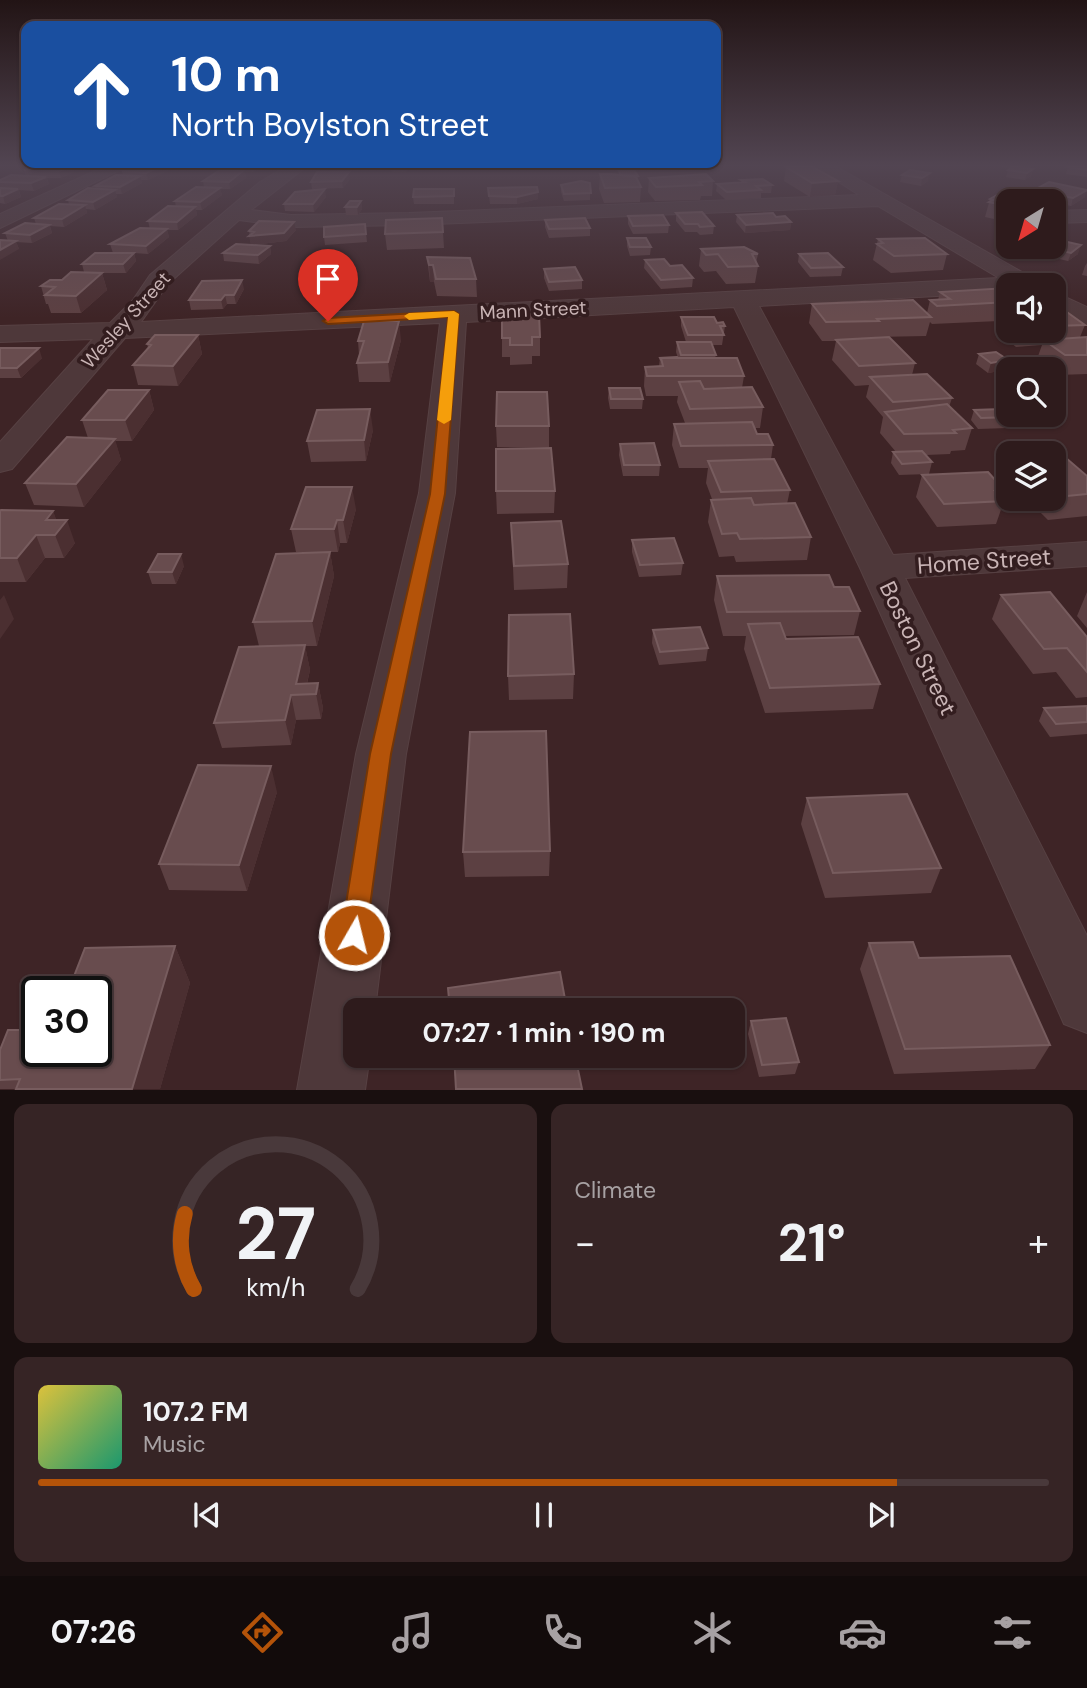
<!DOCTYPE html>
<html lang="en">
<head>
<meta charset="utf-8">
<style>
	body { margin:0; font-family:"DM Sans",sans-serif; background:#362425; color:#f1f3f6; height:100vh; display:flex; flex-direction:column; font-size:26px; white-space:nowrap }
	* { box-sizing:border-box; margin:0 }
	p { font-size:23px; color:#a7a1a3 }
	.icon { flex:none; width:38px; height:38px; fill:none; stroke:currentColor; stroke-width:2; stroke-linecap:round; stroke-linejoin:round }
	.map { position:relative; height:1090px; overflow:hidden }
	.details { display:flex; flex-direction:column; gap:14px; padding:14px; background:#190f0f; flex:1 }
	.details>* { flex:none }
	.guide { position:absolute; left:21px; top:21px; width:700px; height:147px; border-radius:14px; box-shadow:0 2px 5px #0004,0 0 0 2px #49393b; background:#1a4fa0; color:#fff; overflow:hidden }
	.needle { width:46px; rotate:217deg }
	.buttons { position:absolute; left:996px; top:189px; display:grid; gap:14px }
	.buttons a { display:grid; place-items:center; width:70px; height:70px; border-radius:14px; background:#2e1b1c; box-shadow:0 2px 5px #0004,0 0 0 2px #49393b; font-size:35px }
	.speed { position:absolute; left:21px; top:976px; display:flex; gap:14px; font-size:35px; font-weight:700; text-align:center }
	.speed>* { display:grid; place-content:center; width:91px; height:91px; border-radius:50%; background:#2e1b1c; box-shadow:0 2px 5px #0004,0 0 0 2px #49393b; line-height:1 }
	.speed .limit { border:4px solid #111; border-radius:10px; background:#fff; color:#111 }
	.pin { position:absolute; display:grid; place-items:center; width:60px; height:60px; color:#fff; margin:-72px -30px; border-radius:50% 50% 50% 0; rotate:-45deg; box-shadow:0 0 7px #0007 }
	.pin .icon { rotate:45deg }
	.me { position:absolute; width:77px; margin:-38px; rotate:8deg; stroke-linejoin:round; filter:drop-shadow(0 0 5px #0008) }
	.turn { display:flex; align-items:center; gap:24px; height:147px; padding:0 35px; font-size:32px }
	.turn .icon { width:91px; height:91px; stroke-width:2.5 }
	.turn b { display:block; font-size:49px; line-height:60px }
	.big { font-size:52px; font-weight:700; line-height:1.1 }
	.details .widget { flex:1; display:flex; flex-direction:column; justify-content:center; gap:10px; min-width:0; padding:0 24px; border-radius:14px; background:#362425 }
	.details .dial { align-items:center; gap:0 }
	.dial svg { height:182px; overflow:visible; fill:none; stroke:#49393b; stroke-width:7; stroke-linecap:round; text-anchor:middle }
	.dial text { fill:#f1f3f6; stroke:none }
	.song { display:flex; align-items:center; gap:21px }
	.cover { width:84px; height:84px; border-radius:10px; background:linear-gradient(135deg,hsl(50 70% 55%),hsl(160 70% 35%)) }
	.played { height:7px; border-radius:4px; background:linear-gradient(90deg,#b45309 85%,#49393b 85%) }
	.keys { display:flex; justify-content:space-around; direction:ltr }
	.heat { display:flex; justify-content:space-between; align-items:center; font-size:38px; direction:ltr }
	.details .tiles { flex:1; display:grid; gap:14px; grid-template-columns:1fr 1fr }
	.widget:last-child { grid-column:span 2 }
	.trip { position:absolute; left:343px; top:998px; width:402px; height:70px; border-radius:14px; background:#2e1b1c; box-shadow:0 2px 5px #0004,0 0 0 2px #49393b; font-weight:700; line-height:70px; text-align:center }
	.tabs { display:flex; height:112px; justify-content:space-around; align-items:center; background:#120b0b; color:#a7a1a3 }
	.tabs .icon { width:49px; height:49px }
	.tabs .selected { color:#b45309 }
	.tabs b { font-size:32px; color:#f1f3f6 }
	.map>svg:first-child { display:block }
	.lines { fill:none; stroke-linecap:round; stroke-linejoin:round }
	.minor-casing { stroke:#574143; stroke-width:2 }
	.minor { fill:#4e383a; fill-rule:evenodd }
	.wall { fill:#5c4042 }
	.shaded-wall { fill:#4b2f31 }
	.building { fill:#684c4e; stroke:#775c5e; stroke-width:2 }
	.route { fill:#b45309; stroke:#753606; stroke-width:2 }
	.slow { fill:#f59e0b }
	.labels { text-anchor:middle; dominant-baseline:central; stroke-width:7; stroke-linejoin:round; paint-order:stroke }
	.far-street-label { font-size:19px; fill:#c9b4b5; stroke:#331d1f }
	.street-label { font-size:23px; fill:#c9b4b5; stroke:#331d1f }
</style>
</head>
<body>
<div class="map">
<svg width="1087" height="1090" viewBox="0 0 1087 1090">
	<rect width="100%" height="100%" fill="#3e2426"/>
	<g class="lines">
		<defs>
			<path id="minor" d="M106 166H128L0 228V214Z
				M287 166H307L251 210 291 215 409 213 859 195 814 166H835L1036 280 1039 285H1008V292L759 306 893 555 1087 542V566L905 578 1087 936V1033L1064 1024 860 568 734 307 466 322 455 493 406 754 375 1010H355V1055H370L365 1090H297L356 754 419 493 440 323 125 338 12 469 0 472V442L93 339 0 342V326L110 323 133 300 150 275 260 182ZM878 206 999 278 141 322 168 284 239 220 291 227 409 225Z
				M1087 210V222L1054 223V211Z
				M1054 292 1087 307V325L1054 309Z"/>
		</defs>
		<use href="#minor" class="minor-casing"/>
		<use href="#minor" class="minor"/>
	</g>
	<path class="wall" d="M33 166H73L74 172 61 178H47L49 184 34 191 19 190 21 197 5 204 0 203V180L26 176 24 170Z
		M135 166H176H168L169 170 148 180H141L142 183 122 194H116L117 197 95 210 86 209 87 213 64 227 50 226 52 233 32 243 16 242 19 249 8 241 5 233 36 224 34 218 69 205 68 200 96 189 95 186 123 175 122 171Z
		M229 166H261L254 172H245L246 178 230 189H220L222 195 202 210H196L197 215 178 230H167L169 237 148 254 134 253 136 261 126 273H102L107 290 81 313H51L48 304H46L41 286 84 272 82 264 113 253 110 244 150 229 148 221 176 207 175 201 204 187 203 181 229 170Z
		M368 166H424L423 168H409L406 172H392L391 166Z
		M436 166H476L436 167Z
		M503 166H542V167Z
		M598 166H630L622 167Z
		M642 166H667L666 168H643Z
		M995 166H1033L1029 168 1033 169 1031 176 1025 180 1006 177 1008 170 1011 168Z
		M1087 166V177L1066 174 1068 167Z
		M786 167 838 181 835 195 810 197 784 181Z
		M910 170 928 181 921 186 900 182 902 175Z
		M619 171 638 176V180L641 187 640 202 604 203 599 189 600 174 619 175Z
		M649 178 713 181 712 196H701L700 200 655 201 648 192Z
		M350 179 343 188 312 189 311 182Z
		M741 180 772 185 771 193H761V198L726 200 716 191 717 184 741 183Z
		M590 183V200L564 201 561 192V185Z
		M488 188 538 192V199L517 204H490Z
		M454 189V204H414L413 197Z
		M1034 190 1085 197 1071 206 1039 199 1038 201H1008V222L985 217 990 199 1032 196Z
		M326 197 314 212 285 211 284 204Z
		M361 201 362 209 358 215H346L345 207Z
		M676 213 714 226 713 234 700 235 697 232H685L676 221Z
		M737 215 776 217 791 222 790 230 745 233 736 222Z
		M628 216 669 225 668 233 633 234 628 224Z
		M545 220 590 228V236L549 238 545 227Z
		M365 224 367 242 325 245 324 237Z
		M296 230 286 241 251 245 270 246 271 254 259 264 224 261 223 253 251 245 249 231Z
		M443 232 444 248 387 250 385 234Z
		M627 238 651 247 650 255 630 256 627 246Z
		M878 239 947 254 943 270 891 273 873 260Z
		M1024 247H1054L1078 254 1068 261 1023 251Z
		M701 249 758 254 756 263 758 266 755 283 726 284 716 271 704 272 699 266Z
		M799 254 843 267 841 276 810 277 798 262Z
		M427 257 476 279 477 297 437 296 434 282H430Z
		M645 260 693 278 692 287 661 289 644 268Z
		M1087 263V276L1082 275 1085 266Z
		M333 265V276L337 284 334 298 307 299 306 290 314 276 313 271Z
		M544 269 582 280V289L549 291 544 278Z
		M1008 288V331H1054V310L1085 325 1080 337H1087V374L1058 375 1054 371V369H1051L1037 359 1042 345 1016 347 996 331 999 321 932 324 930 322 926 336 876 337 915 363 912 375 952 398 949 407 972 428 965 450 951 451 950 454 926 455 932 462 929 474 899 475 891 463 893 452H896L880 433 883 417 866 397 869 385 855 386 832 360 836 341H822L809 323 812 304 927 313 930 300H938L940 292Z
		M244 289 236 304H227L223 309 191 310 189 300Z
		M681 317 717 323 725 326 722 345H712L716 355 715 358 744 376 742 388 763 407 760 428H754L757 434 773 445 771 459 790 490 787 504 811 537 807 560 736 562 734 556 719 557 708 522 711 500 712 499 706 483 708 468H679L672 445 674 424 685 423 677 402 678 396H646L644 386 645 367 659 366 660 358H678L676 352 677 342H686L681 326Z
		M198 335 202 354 178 386 138 385 133 365 148 348 147 344Z
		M540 337V356H532V364L510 365V357H502V338Z
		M401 340 390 382H359L357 363 359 355 358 341Z
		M0 348 42 358 21 378H0Z
		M979 354 1005 370 988 373 976 364Z
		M609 388 643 399 642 409H610L608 398Z
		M149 390 154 410 132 441H115L121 460 84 507 34 505 25 483 88 438 82 420Z
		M974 410 1011 417 1008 428 978 429 971 420Z
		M496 426H549V447H497Z
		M373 430 366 461 311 462 307 441Z
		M620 444 660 465 659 476H623L619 455Z
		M1006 449 1051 453H1008V479L999 470Z
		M1054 456 1087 476V516L1048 520 1027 499H1054Z
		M922 475 1005 491 1002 499 1004 501 996 524 937 527 916 497Z
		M496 491H555L554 513 497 514Z
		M356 509 347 543H340L338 552H296L291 529Z
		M0 511H53L56 520 75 543 64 558H45L26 582H0Z
		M511 523 568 564 567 588 514 590Z
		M632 540 683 563 681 575 639 577 632 552Z
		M330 552 334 576 317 646H305L310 670 307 684 318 683 323 708 321 719 296 720 291 745 222 748 214 723 259 646 253 622Z
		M184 566 176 584H152L148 572Z
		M717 576 834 587 860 611 854 635 785 636 786 639 880 684 873 709 765 713 744 649 746 636H723L714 600Z
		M1087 592V628L1077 616Z
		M1001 595 1087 637V697L1076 698 1056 672 1033 674 992 619Z
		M653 630 708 648 706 661 659 665 652 643Z
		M574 674 573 699 509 700 508 676Z
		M1087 706V734L1050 737 1039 721 1044 708Z
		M277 792 247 891 169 890 159 864Z
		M807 798 941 868 931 893 825 898 801 824Z
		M550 851 549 876 465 877 463 852Z
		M869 943 919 958 1050 1045 1035 1069 894 1074 860 969Z
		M175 946 190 983 160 1089H0V1050L37 1052 69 989Z
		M751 1021 799 1062 795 1074 759 1077 748 1034Z"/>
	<path class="shaded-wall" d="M71 166H73L74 172 61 178 59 171Z
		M161 166H168L169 170 148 180 146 173Z
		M253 166H261L254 172Z
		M692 166H715V167L692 169Z
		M1033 169 1031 176 1025 180 1027 173Z
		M244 170 246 178 230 189 229 182Z
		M349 172 350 179 343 188 342 181Z
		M930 173 928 181 921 186 922 178Z
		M140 176 142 183 122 194 120 187Z
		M46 177 49 184 34 191 31 183Z
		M838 181 835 195 810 197 812 183Z
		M220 188 222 195 202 210 200 202Z
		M18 189 21 197 5 204 3 196Z
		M325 189 326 197 314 212 313 204Z
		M115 190 117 197 95 210 93 202Z
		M1087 190 1085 197 1071 206 1073 198Z
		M538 192V199L517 204V197Z
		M361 201 362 209 358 215 357 207Z
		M85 205 87 213 64 227 62 219Z
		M195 207 197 215 178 230 177 222Z
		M294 222 296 230 286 241 251 245 249 236Z
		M791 222 790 230 745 233 746 225Z
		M49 225 52 233 32 243 30 235Z
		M167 229 169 237 148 254 146 246Z
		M16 241 19 249 0 260V250Z
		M1081 245 1078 254 1068 261 1071 253Z
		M270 246 271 254 259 264 258 255Z
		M134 253 136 261 126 273 123 264Z
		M333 265 334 274 331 280 330 271Z
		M429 265H433L434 282H430Z
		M102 273 107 290 81 313 76 296Z
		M336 276 337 284 334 298 333 289Z
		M242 280 244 289 236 304 234 295Z
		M225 295 227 304 223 309 221 300Z
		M399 321 401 340 390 382 388 362Z
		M198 335 202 354 178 386 173 366Z
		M39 348 42 358 21 378 17 368Z
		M1008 360 1005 370 988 373 991 363Z
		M149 390 154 410 132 441 125 420Z
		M370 409 373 430 366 461 364 440Z
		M115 439 121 460 84 507 76 484Z
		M352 487 356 509 347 543 343 520Z
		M53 511 60 529 67 520 75 543 64 558 55 535 46 520Z
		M337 520 340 543 338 552 334 529Z
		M36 535 45 558 26 582 17 558Z
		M330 552 334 576 317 646 312 621Z
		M181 554 184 566 176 584 172 572Z
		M4 595 14 619 0 639V600Z
		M305 645 310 670 304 695 296 684Z
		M318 683 323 708 321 719 316 694Z
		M291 695 296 720 291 745 285 720Z
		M271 766 277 792 247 891 239 865Z
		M175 946 190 983 160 1089H132Z"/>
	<path class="building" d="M33 166H71L59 171 24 170Z
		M135 166H161L146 173 122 171Z
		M811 166 838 181 812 183 786 167Z
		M1013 166 1033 169 1027 173 1008 170Z
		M1070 166H1087V170L1068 167Z
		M220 170H244L229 182 203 181Z
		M910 170 930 173 922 178 902 175Z
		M619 171H635L638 176 621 175Z
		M317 172H349L342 181 311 182Z
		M600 174H612L636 177 641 187 605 188Z
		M706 174 713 181 699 182 702 185 656 187 649 178Z
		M11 175 46 177 31 183 0 182V180Z
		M116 175 140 176 120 187 95 186Z
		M763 179 772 185 756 186 761 190 727 192 717 184 745 182 741 180Z
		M581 181 590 183 591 193 564 194 561 185Z
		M1049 182 1087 190 1073 198 1034 190Z
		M196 187 220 188 200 202 175 201Z
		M537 187 538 192 517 197 489 196 488 188Z
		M0 188 18 189 3 196H0Z
		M88 188 115 190 93 202 68 200Z
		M325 189 313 204H284L295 192Z
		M414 189H454V196L413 197Z
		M1006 190 1040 197 1030 201H1008V206L989 202 993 200 990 199Z
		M350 201H361L357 207H345Z
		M59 204 85 205 62 219 34 218Z
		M168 206 195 207 177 222 148 221Z
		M702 212 714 226 700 227 698 224H685L676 213Z
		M773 213 776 217 785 216 791 222 746 225 737 215Z
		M663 215 669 225 633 226 628 216Z
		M442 218 443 232 385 234 386 220Z
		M585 218 590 228 549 229 545 220Z
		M259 221 294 222 284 233 249 236 254 232 249 231Z
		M25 223 49 225 30 235 5 233Z
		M365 224 366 234 324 237V227Z
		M140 228 167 229 146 246 110 244Z
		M627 238H646L651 247H630Z
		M925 238 947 254 894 256 877 244 883 243 878 239Z
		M1054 239 1081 245 1071 253 1045 247H1054Z
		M0 240 16 241 0 250Z
		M236 244 270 246 258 255 223 253Z
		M744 247 758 254H752L758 266 728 267 718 254 706 255 701 249Z
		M95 253H134L123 264H82Z
		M828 253 843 267 811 268 799 254Z
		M427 257 470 258 476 279H436L433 265H429Z
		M664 259 670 266 682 265 693 278 661 280 645 260Z
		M316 265H333L330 271H313Z
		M575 267 582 280 549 282 544 269Z
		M71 272 102 273 76 296 45 295 55 287 41 286 50 280H62Z
		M336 276 333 289 306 290 309 277Z
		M242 280 234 295H225L221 300H189L202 281Z
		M1008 288V302L937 306 930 300 950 299 940 292Z
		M913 300 931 317 877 319 879 321 826 322 812 304Z
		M1054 310H1064L1085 325 1054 326Z
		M1001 312H1008V317Z
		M502 314H539L540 337H532V345H510V338H502Z
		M681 317H714L717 323 723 322 725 326H720L724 335H688Z
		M364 321H399L388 362 357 363 364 341H358Z
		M155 335H198L173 366 133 365 151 345 147 344Z
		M889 337 915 363 859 366 836 340Z
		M1087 337V355H1065L1044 340Z
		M677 342H711L716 355H681Z
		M0 348H39L17 368H0Z
		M996 352 1008 360 991 363 979 354Z
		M677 357 678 358H661V360L660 358Z
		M661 358H737L744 376H647L645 367 663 366Z
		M927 374 952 398 893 402 870 377Z
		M700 381 704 389 752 387 763 407 690 409 679 382Z
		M609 388H640L643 399H611Z
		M108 390H149L125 420H82Z
		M497 392H547L549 426H496Z
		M947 404 972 428 953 430 956 433 904 434 885 412Z
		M370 409 364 440 307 441 317 410Z
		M1003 409 1011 417 981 418 974 410Z
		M752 422 757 434H768L773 445 681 446 674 424Z
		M67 437 115 439 76 484 25 483Z
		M654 443 660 465H624L620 444Z
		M1041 445 1051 453H1011L1006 449Z
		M551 448 555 491H496V449Z
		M922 451 932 462 902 464 893 452Z
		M1054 456 1057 459 1066 458 1087 476V494L1057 497 1054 494Z
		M774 459 790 490 721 492 708 461Z
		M988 472 1005 491H995L1004 501 944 504 922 475Z
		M306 487H352L343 520H337L334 529H291Z
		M751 498 754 505 795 503 811 537 740 539 737 533 722 534 711 500Z
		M1 510 53 511 46 520H67L55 535H36L17 558H0V511Z
		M561 521 568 564 514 566 511 523Z
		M674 538 683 563 640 565 632 540Z
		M330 552 312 621 253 622 276 554Z
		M158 554H181L172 572H148Z
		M829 575 834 587H849L860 611 727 612 717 576Z
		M1050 592 1087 637V672L1067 648 1044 649 1001 595Z
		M570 614 574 674 508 676 509 615Z
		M780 623 786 639 858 637 880 684 770 688 748 624Z
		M700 627 708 648 660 652 653 630Z
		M305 645 296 684 318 683 316 694 291 695 285 720 214 723 239 647Z
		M1087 706V722L1056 724 1044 708Z
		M546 731 550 851 463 852 470 732Z
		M198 765 271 766 239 865 159 864Z
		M907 794 941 868 833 873 807 798Z
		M913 942 919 958 1010 956 1050 1045 905 1049 869 943Z
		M175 946 132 1089H16L20 1079 0 1080V1050L8 1030H37V1052H96V992H54L55 989H69L85 948Z
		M560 972 567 1010H450L448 988Z
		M786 1018 799 1062 762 1065 751 1021Z
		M454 1055H575L582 1089H456Z"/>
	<linearGradient id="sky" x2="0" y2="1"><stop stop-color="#221415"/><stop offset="0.52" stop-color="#524552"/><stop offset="1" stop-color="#524552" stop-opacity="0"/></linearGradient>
	<rect width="1087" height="318" fill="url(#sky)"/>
	<path class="route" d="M454 311 459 314 445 494 391 754 366 935 362 943 354 947 345 943 341 935 370 754 430 494 448 317 328 324 323 321 328 318Z"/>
	<path class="slow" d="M454 311 459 314 451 420 444 424 437 420 448 317 409 320 404 316 409 313Z"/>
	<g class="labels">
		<g class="far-street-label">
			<text transform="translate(533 310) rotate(-3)">Mann Street</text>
			<text transform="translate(126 320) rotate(-48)">Wesley Street</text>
		</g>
		<g class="street-label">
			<text transform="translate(984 561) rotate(-4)">Home Street</text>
			<text transform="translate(918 648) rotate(64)">Boston Street</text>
		</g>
	</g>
</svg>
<div class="buttons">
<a><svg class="needle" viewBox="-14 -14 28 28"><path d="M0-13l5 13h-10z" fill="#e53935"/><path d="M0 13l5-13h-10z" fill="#a7a1a3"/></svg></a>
<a><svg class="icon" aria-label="sound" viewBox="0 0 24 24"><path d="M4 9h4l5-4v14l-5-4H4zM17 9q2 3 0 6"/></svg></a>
<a><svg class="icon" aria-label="search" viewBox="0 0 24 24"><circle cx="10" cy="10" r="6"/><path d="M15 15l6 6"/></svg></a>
<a><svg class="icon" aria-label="layers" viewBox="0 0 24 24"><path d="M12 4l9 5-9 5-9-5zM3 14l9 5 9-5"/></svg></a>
</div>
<div class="speed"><div class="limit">30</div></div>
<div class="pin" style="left:328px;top:321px;background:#d93025"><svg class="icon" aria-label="arrive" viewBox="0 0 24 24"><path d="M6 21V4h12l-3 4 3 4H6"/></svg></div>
<svg class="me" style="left:354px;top:935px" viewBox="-20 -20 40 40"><circle r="17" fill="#b45309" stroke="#fff" stroke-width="3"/><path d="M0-11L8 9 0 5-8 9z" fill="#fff"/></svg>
<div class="trip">07:27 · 1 min · 190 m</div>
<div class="guide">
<div class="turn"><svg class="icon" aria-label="ahead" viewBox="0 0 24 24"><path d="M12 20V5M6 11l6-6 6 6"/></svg><div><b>10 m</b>North Boylston Street</div></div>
</div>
</div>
<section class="details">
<div class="tiles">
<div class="widget dial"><svg viewBox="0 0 100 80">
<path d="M14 69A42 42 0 1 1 86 69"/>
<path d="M14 69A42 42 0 0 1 10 36" stroke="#b45309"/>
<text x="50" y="56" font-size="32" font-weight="700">27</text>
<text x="50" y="72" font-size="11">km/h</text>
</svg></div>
<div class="widget"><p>Climate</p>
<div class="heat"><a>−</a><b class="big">21°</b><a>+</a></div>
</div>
<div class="widget">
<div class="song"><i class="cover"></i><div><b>107.2 FM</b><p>Music</p></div></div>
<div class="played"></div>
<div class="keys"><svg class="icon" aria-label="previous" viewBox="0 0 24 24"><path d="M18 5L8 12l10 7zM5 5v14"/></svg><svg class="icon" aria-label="pause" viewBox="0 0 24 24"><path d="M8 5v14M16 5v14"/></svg><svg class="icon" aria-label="next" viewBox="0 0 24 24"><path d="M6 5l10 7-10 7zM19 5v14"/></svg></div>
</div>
</div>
</section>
<nav class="tabs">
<b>07:26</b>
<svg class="icon selected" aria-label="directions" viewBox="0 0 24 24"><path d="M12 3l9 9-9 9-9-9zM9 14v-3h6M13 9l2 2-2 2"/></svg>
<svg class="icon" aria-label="music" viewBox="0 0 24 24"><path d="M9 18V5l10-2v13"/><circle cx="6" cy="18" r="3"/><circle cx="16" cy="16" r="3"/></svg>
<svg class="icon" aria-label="phone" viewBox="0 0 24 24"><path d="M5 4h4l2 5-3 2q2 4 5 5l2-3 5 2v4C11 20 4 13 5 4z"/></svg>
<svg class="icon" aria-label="climate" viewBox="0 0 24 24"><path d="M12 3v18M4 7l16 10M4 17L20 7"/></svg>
<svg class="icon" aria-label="car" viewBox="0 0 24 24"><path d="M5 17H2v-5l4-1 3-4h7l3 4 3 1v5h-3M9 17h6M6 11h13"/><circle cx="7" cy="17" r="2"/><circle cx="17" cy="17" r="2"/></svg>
<svg class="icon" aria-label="filters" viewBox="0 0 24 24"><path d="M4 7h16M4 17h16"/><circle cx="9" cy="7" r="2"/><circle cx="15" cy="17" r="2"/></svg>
</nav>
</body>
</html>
